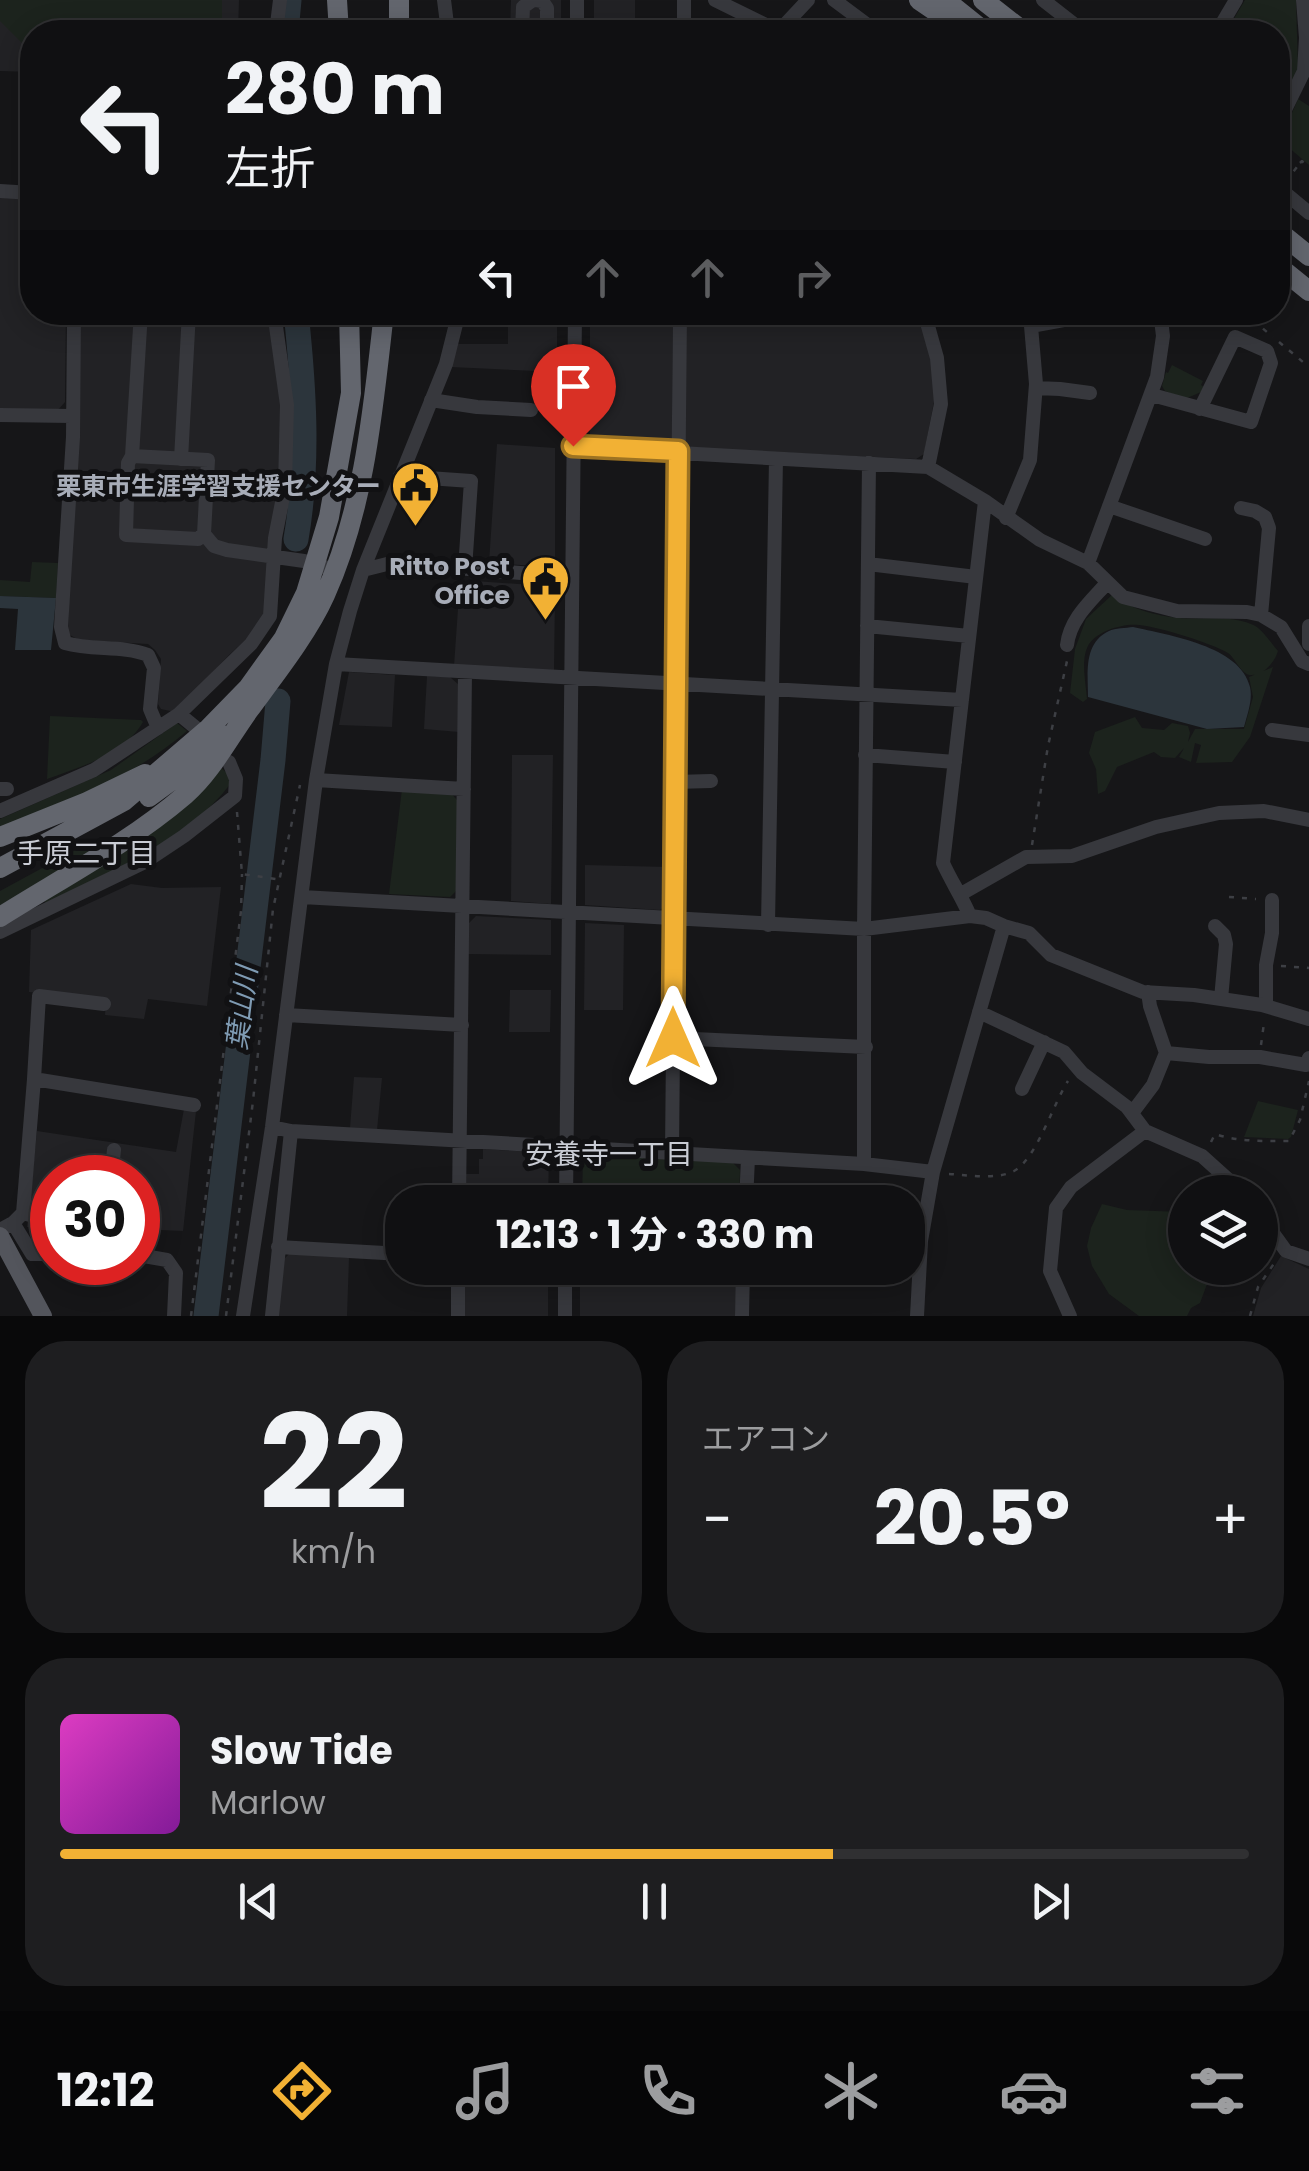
<!DOCTYPE html>
<html lang="ja">
<head>
<meta charset="utf-8">
<style>
	body { margin:0; font-family:Poppins,"Noto Sans JP",sans-serif; background:#1e1e20; color:#f1f3f6; height:100vh; display:flex; flex-direction:column; font-size:38px; white-space:nowrap }
	* { box-sizing:border-box; margin:0 }
	p { font-size:32px; color:#9c9d9f }
	.icon { flex:none; width:55px; height:55px; fill:none; stroke:currentColor; stroke-width:2; stroke-linecap:round; stroke-linejoin:round }
	.map { position:relative; height:1316px; overflow:hidden }
	.sheet { display:flex; flex-direction:column; gap:25px; padding:25px; background:#09090a; flex:1 }
	.sheet>* { flex:none }
	.banner { position:absolute; left:20px; top:20px; width:1270px; height:305px; border-radius:40px; box-shadow:0 5px 25px #0003,0 0 0 2px #303032; background:#101012; color:#f1f3f6; overflow:hidden }
	.controls { position:absolute; left:1168px; top:1175px; display:grid; gap:20px }
	.controls a { display:grid; place-items:center; width:110px; height:110px; border-radius:50%; background:#101012; box-shadow:0 5px 25px #0003,0 0 0 2px #303032; font-size:50px }
	.speed { position:absolute; left:30px; top:1155px; display:flex; gap:20px; font-size:50px; font-weight:700; text-align:center }
	.speed>* { display:grid; place-content:center; width:130px; height:130px; border-radius:50%; background:#101012; box-shadow:0 5px 25px #0003,0 0 0 2px #303032; line-height:1 }
	.speed .limit { border:15px solid #d22; background:#fff; color:#111 }
	.pin { position:absolute; display:grid; place-items:center; width:85px; height:85px; color:#fff; margin:-102px -42px; border-radius:50% 50% 50% 0; rotate:-45deg; box-shadow:0 0 10px #0007 }
	.pin .icon { rotate:45deg }
	.me { position:absolute; width:110px; margin:-55px; rotate:0deg; stroke-linejoin:round; filter:drop-shadow(0 0 8px #0008) }
	.turn { display:flex; align-items:center; gap:35px; height:210px; padding:0 40px; font-size:45px }
	.turn .icon { width:130px; height:130px; stroke-width:2.5 }
	.turn b { display:block; font-size:70px; line-height:85px }
	.lanes { display:flex; align-items:center; height:95px; padding:0 40px; background:#0003; justify-content:center; gap:50px; direction:ltr }
	.lanes .off { opacity:.35 }
	.big { font-size:75px; font-weight:700; line-height:1.1 }
	.sheet .card { flex:1; display:flex; flex-direction:column; justify-content:center; gap:15px; min-width:0; padding:0 35px; border-radius:40px; background:#1e1e20 }
	.sheet .dial { align-items:center; gap:0 }
	.dial b { font-size:130px; line-height:1 }
	.song { display:flex; align-items:center; gap:30px }
	.cover { width:120px; height:120px; border-radius:15px; background:linear-gradient(135deg,hsl(310 70% 55%),hsl(290 70% 35%)) }
	.played { height:10px; border-radius:5px; background:linear-gradient(90deg,#f2b134 65%,#303032 65%) }
	.keys { display:flex; justify-content:space-around; direction:ltr }
	.heat { display:flex; justify-content:space-between; align-items:center; font-size:55px; direction:ltr }
	.sheet .tiles { flex:1; display:grid; gap:25px; grid-template-columns:1fr 1fr }
	.card:last-child { grid-column:span 2 }
	.trip { position:absolute; left:385px; top:1185px; width:540px; height:100px; border-radius:40px; background:#101012; box-shadow:0 5px 25px #0003,0 0 0 2px #303032; font-weight:700; line-height:100px; text-align:center }
	.tab-bar { display:flex; height:160px; justify-content:space-around; align-items:center; background:#060607; color:#9c9d9f }
	.tab-bar .icon { width:70px; height:70px }
	.tab-bar .current { color:#f2b134 }
	.tab-bar b { font-size:45px; color:#f1f3f6 }
	.map>svg:first-child { display:block }
	.built { fill:#222225 }
	.green { fill:#1c231d }
	.water { fill:#2c353c }
	.lines { fill:none; stroke-linecap:round; stroke-linejoin:round }
	.river { stroke:#2c353c; stroke-width:25 }
	.path { stroke:#3d3f44; stroke-width:2.5; stroke-dasharray:5 8; stroke-linecap:butt }
	.minor { stroke:#37383d; stroke-width:14 }
	.major { stroke:#53555c; stroke-width:18 }
	.highway { stroke:#63666e; stroke-width:20 }
	.path-bridge { stroke:#3d3f44; stroke-width:2.5; stroke-dasharray:5 8; stroke-linecap:butt }
	.route-casing { stroke:#9d7322; stroke-width:25 }
	.route { stroke:#f2b134; stroke-width:18 }
	.labels { text-anchor:middle; dominant-baseline:central; stroke-width:10; stroke-linejoin:round; paint-order:stroke }
	.poi-label { font-size:25px; font-weight:bold; fill:#a8adb8; stroke:#111113; text-anchor:end }
	.neighbourhood-label { font-size:28px; fill:#c9ccd4; stroke:#111113 }
	.water-label { font-size:28px; font-style:italic; fill:#7f9bb3; stroke:#111113 }
</style>
</head>
<body>
<div class="map">
<svg width="1309" height="1316" viewBox="0 0 1309 1316">
	<rect width="100%" height="100%" fill="#161618"/>
	<path class="built" d="M0 0H239L238 32H32V72L0 71Z
		M511 0H561V32H510Z
		M594 0H635V32H594Z
		M0 195 32 198V312L66 313 65 402 58 410 0 409Z
		M78 313H270L281 410 280 459 265 615 260 627 229 655 175 712 161 709 158 704 161 659 155 650 148 644 79 640 70 635 68 630Z
		M508 313H557V372L451 367 458 344H508Z
		M590 313H673L672 438 665 443 590 439Z
		M686 313H921L932 357 935 396 924 454 916 459 692 448 684 440Z
		M497 444 555 448V567L489 563Z
		M460 580 546 586 555 594 554 670 454 666Z
		M349 672 395 675 392 727 339 725Z
		M427 676 450 677 459 685V732L424 729Z
		M512 755H553L551 904 511 901Z
		M585 865 668 867V903L660 910 585 905Z
		M131 884 162 888 221 887 207 1006 148 999 144 1019 105 1015 106 1001 29 992 31 930Z
		M476 916 551 920V955L468 954 469 923Z
		M585 923 624 925 623 1010H584Z
		M510 990H551L550 1032H509Z
		M354 1077 382 1078 377 1130 350 1128Z
		M184 1109 196 1111 183 1231 138 1229V1178H52V1228L27 1227 37 1131 176 1152Z
		M483 1149 549 1153 548 1202 466 1200V1174H479V1159H483Z
		M290 1253 349 1258 347 1316H276L283 1260Z
		M1281 1256 1309 1269V1316H1253L1261 1288Z
		M507 1268H548V1316H465V1276L506 1277Z
		M583 1270 729 1279 737 1287 735 1316H580V1271Z"/>
	<path class="green" d="M0 0H222V32H32V53L0 21Z
		M1245 0H1296L1298 69 1278 114V32H1226Z
		M1298 99 1309 106V165L1280 140Z
		M1172 365 1203 381 1201 385 1204 387 1201 392 1185 399 1165 391 1162 386 1166 372 1168 373Z
		M32 562 58 563 56 598 0 596V580L30 582Z
		M1112 595C1131 609 1156 616 1179 618 1203 620 1228 615 1251 624 1261 627 1271 643 1278 651 1275 662 1263 676 1250 675 1241 674 1235 658 1228 653 1211 643 1159 627 1139 625 1123 623 1098 631 1089 644 1080 659 1086 683 1087 699L1083 702 1070 693 1075 649 1086 619Z
		M1273 667 1250 737 1232 762 1196 763 1201 745 1195 743 1191 762 1179 757 1184 748 1175 758 1161 757 1154 752 1117 767 1105 791 1098 794 1096 769 1089 753 1095 732 1135 717 1142 728 1164 730 1172 723 1188 726 1190 733 1188 742 1195 729H1244L1253 697 1249 677Z
		M50 716 141 720 143 722C124 755 80 767 47 779Z
		M177 723 187 731C129 780 70 800 0 828V819L111 770Z
		M220 767 227 773 231 783C186 843 112 872 46 904L44 900Z
		M402 789 450 792 457 800V890L450 897 389 894Z
		M90 842 93 850 0 909V891Z
		M1258 1101 1298 1110 1291 1137 1288 1139 1244 1137Z
		M583 1155 732 1162 740 1170 739 1202H582Z
		M1102 1204 1127 1210 1185 1212V1268H1213L1200 1303 1191 1308 1187 1316H1139L1109 1294 1092 1266 1087 1246 1091 1228Z"/>
	<path class="water" d="M0 596 56 598 51 650H15L18 609 0 608Z
		M1133 627C1168 635 1241 646 1250 687 1253 700 1247 715 1244 727L1207 729 1088 697C1088 674 1083 643 1109 631 1115 628 1126 628 1133 627Z"/>
	<g class="lines">
		<path class="river" d="M286 32 289 0
			M296 539C309 464 304 388 296 312
			M206 1316 273 760 278 701"/>
		<path class="path" d="M1300 163 1302 161 1309 168
			M1243 312 1273 337
			M1279 342 1309 367
			M237 812 242 874 276 879
			M1032 845 1048 746 1067 661
			M1229 897 1256 899
			M1281 966 1309 968
			M1261 1045 1264 1023
			M1211 1142 1215 1134C1239 1142 1264 1141 1289 1141L1300 1120 1309 1081
			M949 1174C968 1175 997 1180 1014 1171 1037 1158 1053 1104 1068 1081
			M191 1316 241 911 242 874
			M226 1316 253 1101 273 909 300 785
			M1250 1316 1258 1287 1275 1262"/>
		<path class="minor" d="M444 0 448 32
			M536 0 542 1 547 8V32
			M715 0 780 32
			M834 0 877 32
			M1043 0 1084 32
			M276 32 280 0
			M522 32 523 7 533 0
			M577 32V0
			M684 32V0
			M778 32 808 0
			M1217 32 1236 0
			M1278 124 1304 71 1306 38 1303 0
			M1278 187 1309 213
			M0 191 32 193
			M74 312 73 437 61 627 65 643C92 651 122 645 148 655L154 668 150 709 158 728
			M141 312 132 456 208 460 204 534 214 546 227 550 304 561 334 570
			M924 312 937 358 941 404 928 467
			M1031 326 1107 312
			M1036 388 1060 389 1090 393
			M1152 395 1251 422 1271 363 1267 351 1235 337 1200 409
			M431 400 477 407 531 410
			M0 415 72 416
			M573 447 928 467 985 501 1040 540 1088 563 1157 377 1163 336 1160 312
			M132 456 128 463 126 535 198 539 204 534
			M181 459 189 312
			M400 476 471 481 465 569
			M1109 506 1205 539
			M1241 508 1255 511 1265 517 1269 528 1261 615
			M1006 518 1030 460 1036 384 1031 326 1027 312
			M1088 563 1123 597 1177 611 1247 612 1261 615 1281 627 1302 661 1309 664
			M868 564 976 577
			M363 570 391 563 571 577
			M867 626 969 636
			M1309 626V644
			M1067 645C1070 619 1090 602 1107 583
			M336 664 962 700
			M179 714 196 728
			M1272 730 1309 735
			M865 755 955 762
			M316 780 464 789
			M675 782 711 781
			M0 789H7
			M0 811 94 770 179 714 251 644 270 616 275 538 285 487 287 405 274 312
			M961 894 1026 857 1072 856 1156 827 1219 813 1264 811 1309 820
			M302 897 864 929 970 916 986 918 1004 926 1029 933 1051 955 1143 992 1194 995 1262 1005 1309 1019
			M970 916C962 897 951 881 943 863L985 501
			M768 925 776 459
			M1215 926 1224 935 1226 944 1221 999
			M0 932 145 862 184 836 235 796 236 779 229 762
			M1148 992 1150 1006 1166 1053 1209 1057H1260L1306 1065 1309 1058
			M1266 1006V965L1272 933V900
			M979 1012 1064 1052 1082 1073 1127 1107 1145 1131 1202 1156 1242 1192
			M286 1015 462 1025
			M673 1038 866 1047
			M34 1079 39 996 104 1004
			M1022 1089 1044 1042
			M1132 1113 1153 1085 1166 1053
			M272 1127 291 1131 864 1164 933 1172
			M672 1153 680 312
			M864 1164V929L869 463
			M111 1178 114 1150
			M459 1202 465 672
			M566 1202 575 312
			M746 1202 748 1158
			M23 1213 37 1217H52
			M1260 1215 1286 1251 1309 1259
			M13 1223 32 1254H52
			M0 1230 13 1223 23 1213 34 1079 194 1105
			M278 1247 402 1254
			M138 1255 167 1260 176 1273 174 1316
			M632 1268 743 1273
			M243 1316 272 1127 316 780 336 664 350 611 363 570 446 364 459 312
			M272 1316 291 1131
			M458 1316V1268
			M565 1316V1268
			M742 1316 743 1268
			M917 1316 921 1241 933 1172 1004 926
			M1070 1316 1050 1271 1056 1208 1071 1187 1145 1131"/>
		<path class="major" d="M0 1236 43 1316"/>
		<path class="highway" d="M337 0 339 32
			M399 0V32
			M919 0 966 32
			M945 0 985 32
			M983 0 1024 32
			M1278 231 1309 256
			M1278 266 1309 291
			M149 797 179 775 222 735
			M0 837 87 802 145 774
			M0 868 124 801 209 728 248 688 284 638 306 593 329 517 351 393 349 312
			M0 917C62 878 129 843 185 795 212 771 228 739 249 710 274 676 308 633 325 595 365 506 373 409 384 312"/>
		<path class="path-bridge" d="M1278 192 1300 163"/>
	</g>
	<g class="lines">
		<defs>
			<path id="route" d="M573 446 678 451 673 1038"/>
		</defs>
		<use href="#route" class="route-casing"/>
		<use href="#route" class="route"/>
	</g>
	<defs>
		<symbol id="civic-pin" viewBox="-11 -11 22 30"><path d="M0 17L-7.5 6A9.5 9.5 0 1 1 7.5 6Z" fill="#f2b134" stroke="#111113"/><path d="M-.6-6.5H3V-4.5H.6V-3L4-1V1h2V6H-6V1h2V-1L-.6-3ZM-1.2 2.5V6h2.4V2.5Z" fill="#111"/></symbol>
	</defs>
	<g fill-rule="evenodd">
		<use href="#civic-pin" x="388" y="458" width="55" height="75"/>
		<use href="#civic-pin" x="518" y="552" width="55" height="75"/>
	</g>
	<g class="labels">
		<g class="poi-label">
			<text x="381" y="486">栗東市生涯学習支援センター</text>
			<text x="510" y="566">Ritto Post<tspan x="510" dy="29">Office</tspan></text>
		</g>
		<g class="neighbourhood-label">
			<text x="86" y="853">手原二丁目</text>
			<text x="609" y="1154">安養寺一丁目</text>
		</g>
		<g class="water-label">
			<text transform="translate(242 1008) rotate(-83)">葉山川</text>
		</g>
	</g>
</svg>
<div class="controls">
<a><svg class="icon" aria-label="layers" viewBox="0 0 24 24"><path d="M12 4l9 5-9 5-9-5zM3 14l9 5 9-5"/></svg></a>
</div>
<div class="speed"><div class="limit">30</div></div>
<div class="pin" style="left:573px;top:446px;background:#d93025"><svg class="icon" aria-label="arrive" viewBox="0 0 24 24"><path d="M6 21V4h12l-3 4 3 4H6"/></svg></div>
<svg class="me" style="left:673px;top:1038px" viewBox="-20 -20 40 40"><path d="M0-17L14 15 0 8-14 15z" fill="#f2b134" stroke="#fff" stroke-width="4"/></svg>
<div class="trip">12:13 · 1 分 · 330 m</div>
<div class="banner">
<div class="turn"><svg class="icon" aria-label="left" viewBox="0 0 24 24"><path d="M17 20v-9H6M10 6l-5 5 5 5"/></svg><div><b>280 m</b>左折</div></div>
<div class="lanes"><svg class="icon" aria-label="left" viewBox="0 0 24 24"><path d="M17 20v-9H6M10 6l-5 5 5 5"/></svg><svg class="icon off" aria-label="ahead" viewBox="0 0 24 24"><path d="M12 20V5M6 11l6-6 6 6"/></svg><svg class="icon off" aria-label="ahead" viewBox="0 0 24 24"><path d="M12 20V5M6 11l6-6 6 6"/></svg><svg class="icon off" aria-label="right" viewBox="0 0 24 24"><path d="M7 20v-9h11M14 6l5 5-5 5"/></svg></div>
</div>
</div>
<section class="sheet">
<div class="tiles">
<div class="card dial"><b>22</b><p>km/h</p></div>
<div class="card"><p>エアコン</p>
<div class="heat"><a>−</a><b class="big">20.5°</b><a>+</a></div>
</div>
<div class="card">
<div class="song"><i class="cover"></i><div><b>Slow Tide</b><p>Marlow</p></div></div>
<div class="played"></div>
<div class="keys"><svg class="icon" aria-label="previous" viewBox="0 0 24 24"><path d="M18 5L8 12l10 7zM5 5v14"/></svg><svg class="icon" aria-label="pause" viewBox="0 0 24 24"><path d="M8 5v14M16 5v14"/></svg><svg class="icon" aria-label="next" viewBox="0 0 24 24"><path d="M6 5l10 7-10 7zM19 5v14"/></svg></div>
</div>
</div>
</section>
<nav class="tab-bar">
<b>12:12</b>
<svg class="icon current" aria-label="directions" viewBox="0 0 24 24"><path d="M12 3l9 9-9 9-9-9zM9 14v-3h6M13 9l2 2-2 2"/></svg>
<svg class="icon" aria-label="music" viewBox="0 0 24 24"><path d="M9 18V5l10-2v13"/><circle cx="6" cy="18" r="3"/><circle cx="16" cy="16" r="3"/></svg>
<svg class="icon" aria-label="phone" viewBox="0 0 24 24"><path d="M5 4h4l2 5-3 2q2 4 5 5l2-3 5 2v4C11 20 4 13 5 4z"/></svg>
<svg class="icon" aria-label="climate" viewBox="0 0 24 24"><path d="M12 3v18M4 7l16 10M4 17L20 7"/></svg>
<svg class="icon" aria-label="car" viewBox="0 0 24 24"><path d="M5 17H2v-5l4-1 3-4h7l3 4 3 1v5h-3M9 17h6M6 11h13"/><circle cx="7" cy="17" r="2"/><circle cx="17" cy="17" r="2"/></svg>
<svg class="icon" aria-label="filters" viewBox="0 0 24 24"><path d="M4 7h16M4 17h16"/><circle cx="9" cy="7" r="2"/><circle cx="15" cy="17" r="2"/></svg>
</nav>
</body>
</html>
